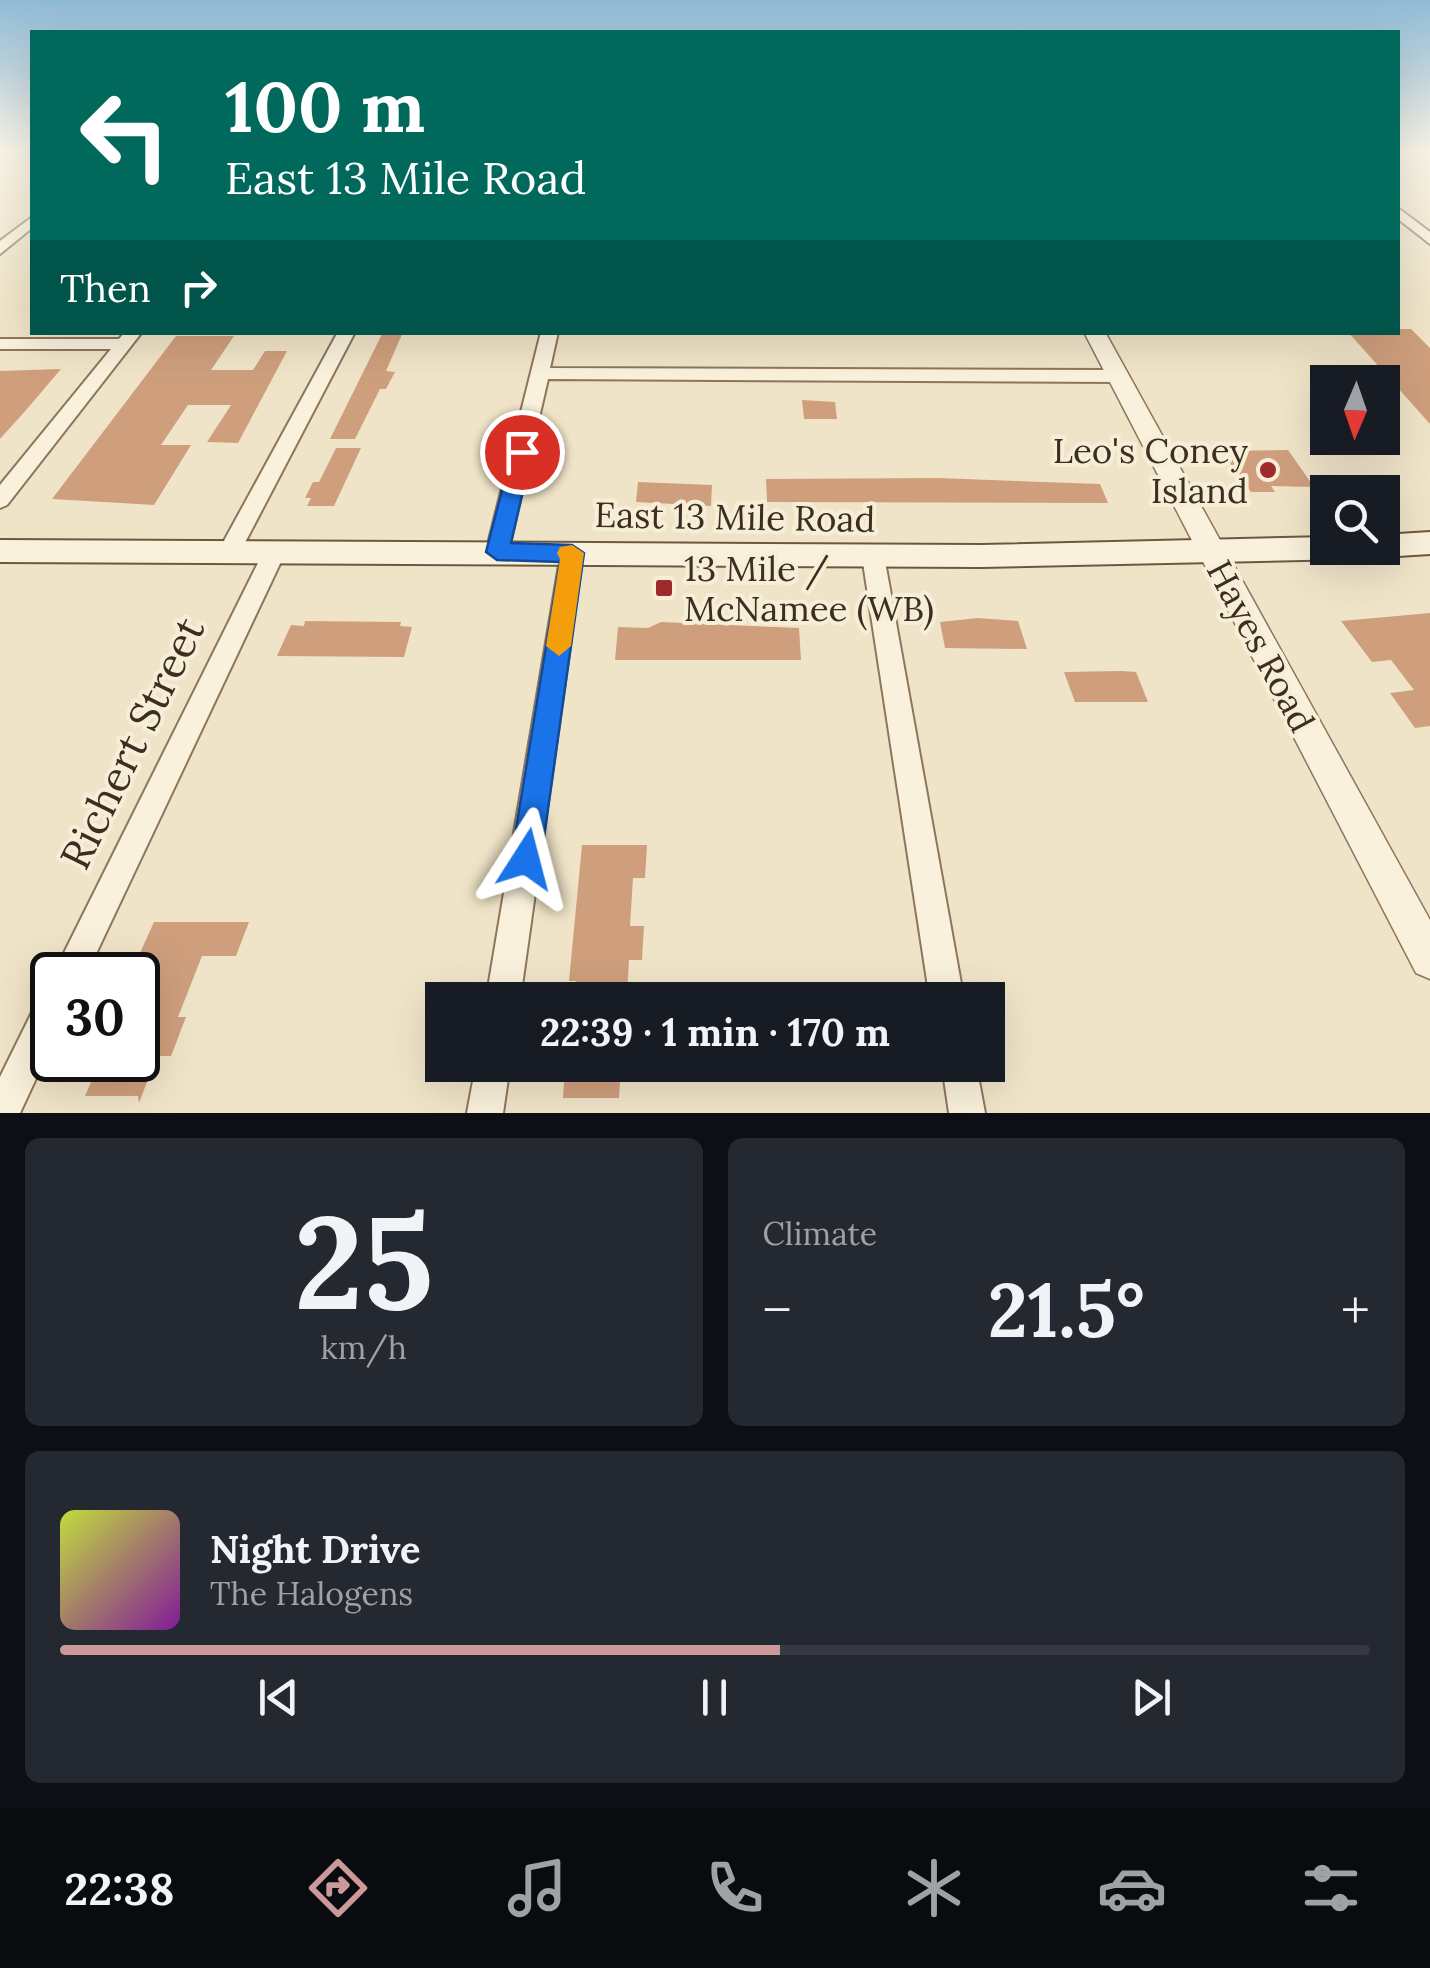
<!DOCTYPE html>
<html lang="en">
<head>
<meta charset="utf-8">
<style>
	body { margin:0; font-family:Lora,serif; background:#242831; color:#f1f3f6; height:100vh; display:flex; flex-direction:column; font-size:38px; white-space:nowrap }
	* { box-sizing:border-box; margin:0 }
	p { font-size:32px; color:#9ea1a6 }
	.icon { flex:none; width:55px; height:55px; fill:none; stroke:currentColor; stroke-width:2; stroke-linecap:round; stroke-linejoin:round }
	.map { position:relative; height:1113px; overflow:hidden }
	.drawer { display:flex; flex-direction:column; gap:25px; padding:25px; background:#0d0f14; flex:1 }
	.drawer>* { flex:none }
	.top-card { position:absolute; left:30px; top:30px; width:1370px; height:305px; border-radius:0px; box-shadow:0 10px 40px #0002; background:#00695c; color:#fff; overflow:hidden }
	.needle { width:65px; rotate:182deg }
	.tools { position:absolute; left:1310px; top:365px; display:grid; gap:20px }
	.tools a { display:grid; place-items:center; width:90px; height:90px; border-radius:0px; background:#171b24; box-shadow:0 10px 40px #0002; font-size:50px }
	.speed { position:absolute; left:30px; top:952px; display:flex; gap:20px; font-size:50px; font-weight:700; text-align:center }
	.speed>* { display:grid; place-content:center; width:130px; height:130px; border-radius:50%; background:#171b24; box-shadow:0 10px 40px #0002; line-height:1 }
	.speed .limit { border:5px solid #111; border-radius:15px; background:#fff; color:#111 }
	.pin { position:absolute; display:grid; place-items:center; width:85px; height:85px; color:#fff; margin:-42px; border:5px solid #fff; border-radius:50%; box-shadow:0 2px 10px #0007 }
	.me { position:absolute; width:110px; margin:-55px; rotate:9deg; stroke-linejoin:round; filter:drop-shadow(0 0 8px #0008) }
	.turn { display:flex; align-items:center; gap:35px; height:210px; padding:0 30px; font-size:45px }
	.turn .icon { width:130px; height:130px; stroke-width:2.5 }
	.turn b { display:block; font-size:70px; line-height:85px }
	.then { display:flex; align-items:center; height:95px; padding:0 30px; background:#0003; gap:20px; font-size:38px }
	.big { font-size:75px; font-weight:800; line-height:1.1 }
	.drawer .card { flex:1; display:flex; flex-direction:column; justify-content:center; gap:15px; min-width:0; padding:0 35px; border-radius:15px; background:#242831 }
	.drawer .dial { align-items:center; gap:0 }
	.dial b { font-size:130px; line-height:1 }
	.song { display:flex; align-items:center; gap:30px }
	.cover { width:120px; height:120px; border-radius:15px; background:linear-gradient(135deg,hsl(70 70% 55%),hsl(290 70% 35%)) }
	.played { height:10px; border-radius:5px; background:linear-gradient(90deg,#cc999b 55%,#363941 55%) }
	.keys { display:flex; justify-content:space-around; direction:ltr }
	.heat { display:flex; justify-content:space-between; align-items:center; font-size:55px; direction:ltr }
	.drawer .tiles { flex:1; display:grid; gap:25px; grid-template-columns:1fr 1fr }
	.card:last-child { grid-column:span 2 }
	.trip { position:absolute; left:425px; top:982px; width:580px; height:100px; border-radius:0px; background:#171b24; box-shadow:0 10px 40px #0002; font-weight:800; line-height:100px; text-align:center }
	.dock { display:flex; height:160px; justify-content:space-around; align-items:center; background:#090b0e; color:#9ea1a6 }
	.dock .icon { width:70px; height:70px }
	.dock .on { color:#cc999b }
	.dock b { font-size:45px; color:#f1f3f6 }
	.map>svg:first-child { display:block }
	.building { fill:#cf9f7d }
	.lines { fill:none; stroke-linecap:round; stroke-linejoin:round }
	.minor-casing { stroke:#8d765c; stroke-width:4 }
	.tertiary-casing { stroke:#8d765c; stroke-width:3 }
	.secondary-casing { stroke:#6f573f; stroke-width:4 }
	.minor { fill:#faf1dc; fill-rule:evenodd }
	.tertiary { fill:#faf1dc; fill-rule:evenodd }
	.secondary { fill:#faf1dc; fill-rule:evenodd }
	.route { fill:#1a73e8; stroke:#114b97; stroke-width:2.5 }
	.slow { fill:#f59e0b }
	.poi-dot { fill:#9e2a2b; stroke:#f7eed8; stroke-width:4 }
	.labels { text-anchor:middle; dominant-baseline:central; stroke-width:8; stroke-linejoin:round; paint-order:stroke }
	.poi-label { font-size:35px; fill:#3d2e20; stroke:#f7eed8; text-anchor:end }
	.street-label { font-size:35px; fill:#3d2e20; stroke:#f7eed8 }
	.near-street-label { font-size:42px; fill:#3d2e20; stroke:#f7eed8 }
</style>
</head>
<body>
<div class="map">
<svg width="1430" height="1113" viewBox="0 0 1430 1113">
	<rect width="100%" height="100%" fill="#f0e4c8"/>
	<path class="building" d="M1398 329H1411L1430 348V424L1348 332Z
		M383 332H403L386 371 395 372 386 389H380L355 439H330Z
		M176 336H234L211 370H253L265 351H287L238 443 207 442 231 405H188L161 445H191L154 505 52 499Z
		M61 369 27 409 0 439V371Z
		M802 400 835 402 837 419H804Z
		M336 448H361L334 506H307L311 498H305L313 482H319Z
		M1288 450 1314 487 1271 486 1275 492H1251L1221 451Z
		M938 478 1100 484 1108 503 767 502 766 479Z
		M638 482 712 485 711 506 636 502Z
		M1430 613V726L1415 728 1390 693 1414 690 1391 660 1372 662 1341 621Z
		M978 618 1018 621 1027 649 945 648 940 622Z
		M305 621 401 622 400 626 412 627 404 657 277 656 291 625 304 626Z
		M661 622 799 628 801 660H615L618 627 648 628Z
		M1122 671 1136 672 1148 702H1075L1064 672Z
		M582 845H647L645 878H633L630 926H644L642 960H629L627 995H574L576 981H569Z
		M154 922H249L236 956H202L178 1017H186L171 1056H157L139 1103 138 1096H85L92 1080H84L93 1060H138V975H130Z
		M558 1065H621L619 1098H563L564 1082H557Z"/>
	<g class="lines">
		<defs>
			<path id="minor" d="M1398 208 1430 232V244L1398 219Z
				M32 217V228L0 254V241Z
				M125 332H142L7 505 0 508V485L111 349H0V339H119Z
				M338 332H355L238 556H222L219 550Z
				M541 332H558L550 368 1117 370 1126 376 1117 382 548 379 508 552 497 561 486 552Z
				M275 542 286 551 86 975H53L264 551Z
				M572 544 580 547 583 553 520 1000H486L561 553 564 547Z
				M873 547 881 550 884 556 964 1000H930L862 556 865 550Z
				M52 991V1044L20 1113H0V1077L40 996Z
				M476 1065H510L503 1113H467Z
				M942 1065H976L985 1113H949Z"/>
			<path id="tertiary" d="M1084 332H1105L1430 920V979L1416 973Z"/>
			<path id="secondary" d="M1430 532V554L1382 557 1368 548H1382V535Z
				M1328 537V548H1364L1360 556 1349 559 981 567 0 562V540L981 545Z"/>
		</defs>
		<use href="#minor" class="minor-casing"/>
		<use href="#tertiary" class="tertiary-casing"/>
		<use href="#secondary" class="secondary-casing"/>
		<use href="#minor" class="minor"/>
		<use href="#tertiary" class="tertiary"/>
		<use href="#secondary" class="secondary"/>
	</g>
	<linearGradient id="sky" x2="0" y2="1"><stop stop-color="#8fbad6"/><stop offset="0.49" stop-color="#f8f3e6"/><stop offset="1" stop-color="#f8f3e6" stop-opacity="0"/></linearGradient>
	<rect width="1430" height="307" fill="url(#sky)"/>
	<path class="route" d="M522 445 532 452 511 543 572 545 584 553 541 859 536 870 526 874 515 870 511 859 560 562 497 560 486 552 512 452Z"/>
	<path class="slow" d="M572 545 584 553 571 646 559 656 546 646 560 559 557 553 560 547Z"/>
	<g class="poi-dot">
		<circle cx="1268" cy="470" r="10"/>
		<rect x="654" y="578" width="20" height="20" rx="5"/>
	</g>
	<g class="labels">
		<g class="poi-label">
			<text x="1248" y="450">Leo's Coney<tspan x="1248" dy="40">Island</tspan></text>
			<text x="684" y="568" text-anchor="start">13 Mile /<tspan x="684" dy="40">McNamee (WB)</tspan></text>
		</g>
		<g class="street-label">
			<text transform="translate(735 517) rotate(1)">East 13 Mile Road</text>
			<text transform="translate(1261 646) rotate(62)">Hayes Road</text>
		</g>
		<g class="near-street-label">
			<text transform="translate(132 743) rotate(-64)">Richert Street</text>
		</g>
	</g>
</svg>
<div class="tools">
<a><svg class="needle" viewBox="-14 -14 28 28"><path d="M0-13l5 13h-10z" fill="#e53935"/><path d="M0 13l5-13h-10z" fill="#9ea1a6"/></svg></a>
<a><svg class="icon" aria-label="search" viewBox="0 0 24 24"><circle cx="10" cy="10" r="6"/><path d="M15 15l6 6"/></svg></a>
</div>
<div class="speed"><div class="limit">30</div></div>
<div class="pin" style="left:522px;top:452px;background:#d93025"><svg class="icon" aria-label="arrive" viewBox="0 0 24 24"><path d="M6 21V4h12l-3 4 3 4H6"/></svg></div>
<svg class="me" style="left:526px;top:859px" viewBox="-20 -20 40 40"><path d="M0-17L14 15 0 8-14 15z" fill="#1a73e8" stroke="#fff" stroke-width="4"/></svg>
<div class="trip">22:39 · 1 min · 170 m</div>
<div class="top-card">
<div class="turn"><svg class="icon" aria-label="left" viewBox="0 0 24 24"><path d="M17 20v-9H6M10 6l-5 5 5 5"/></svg><div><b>100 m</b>East 13 Mile Road</div></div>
<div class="then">Then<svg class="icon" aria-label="right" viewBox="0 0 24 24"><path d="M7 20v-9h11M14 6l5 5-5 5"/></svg></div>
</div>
</div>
<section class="drawer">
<div class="tiles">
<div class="card dial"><b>25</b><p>km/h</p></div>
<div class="card"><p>Climate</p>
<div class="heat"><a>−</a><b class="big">21.5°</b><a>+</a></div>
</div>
<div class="card">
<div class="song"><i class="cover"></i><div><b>Night Drive</b><p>The Halogens</p></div></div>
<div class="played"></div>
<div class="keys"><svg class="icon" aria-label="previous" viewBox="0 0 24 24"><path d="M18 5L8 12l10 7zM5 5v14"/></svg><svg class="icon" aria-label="pause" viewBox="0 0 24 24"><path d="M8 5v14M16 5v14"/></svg><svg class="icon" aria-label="next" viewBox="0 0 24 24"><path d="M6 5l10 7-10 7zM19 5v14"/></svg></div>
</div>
</div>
</section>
<nav class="dock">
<b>22:38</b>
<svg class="icon on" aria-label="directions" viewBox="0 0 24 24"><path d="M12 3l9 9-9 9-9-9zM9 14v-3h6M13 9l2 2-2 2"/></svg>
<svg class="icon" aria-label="music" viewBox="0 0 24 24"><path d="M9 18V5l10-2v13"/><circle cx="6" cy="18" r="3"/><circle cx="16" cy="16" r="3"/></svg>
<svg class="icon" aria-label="phone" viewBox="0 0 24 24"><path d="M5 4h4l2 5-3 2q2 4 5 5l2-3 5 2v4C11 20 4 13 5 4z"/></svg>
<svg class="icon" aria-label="climate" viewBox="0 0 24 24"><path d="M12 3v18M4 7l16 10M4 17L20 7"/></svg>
<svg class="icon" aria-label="car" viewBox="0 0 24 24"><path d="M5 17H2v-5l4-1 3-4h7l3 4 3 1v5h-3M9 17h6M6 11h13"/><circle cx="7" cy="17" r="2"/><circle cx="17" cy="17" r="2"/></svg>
<svg class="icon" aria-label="filters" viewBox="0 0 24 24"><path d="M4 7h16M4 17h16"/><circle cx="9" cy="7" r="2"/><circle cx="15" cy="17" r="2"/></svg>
</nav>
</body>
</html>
